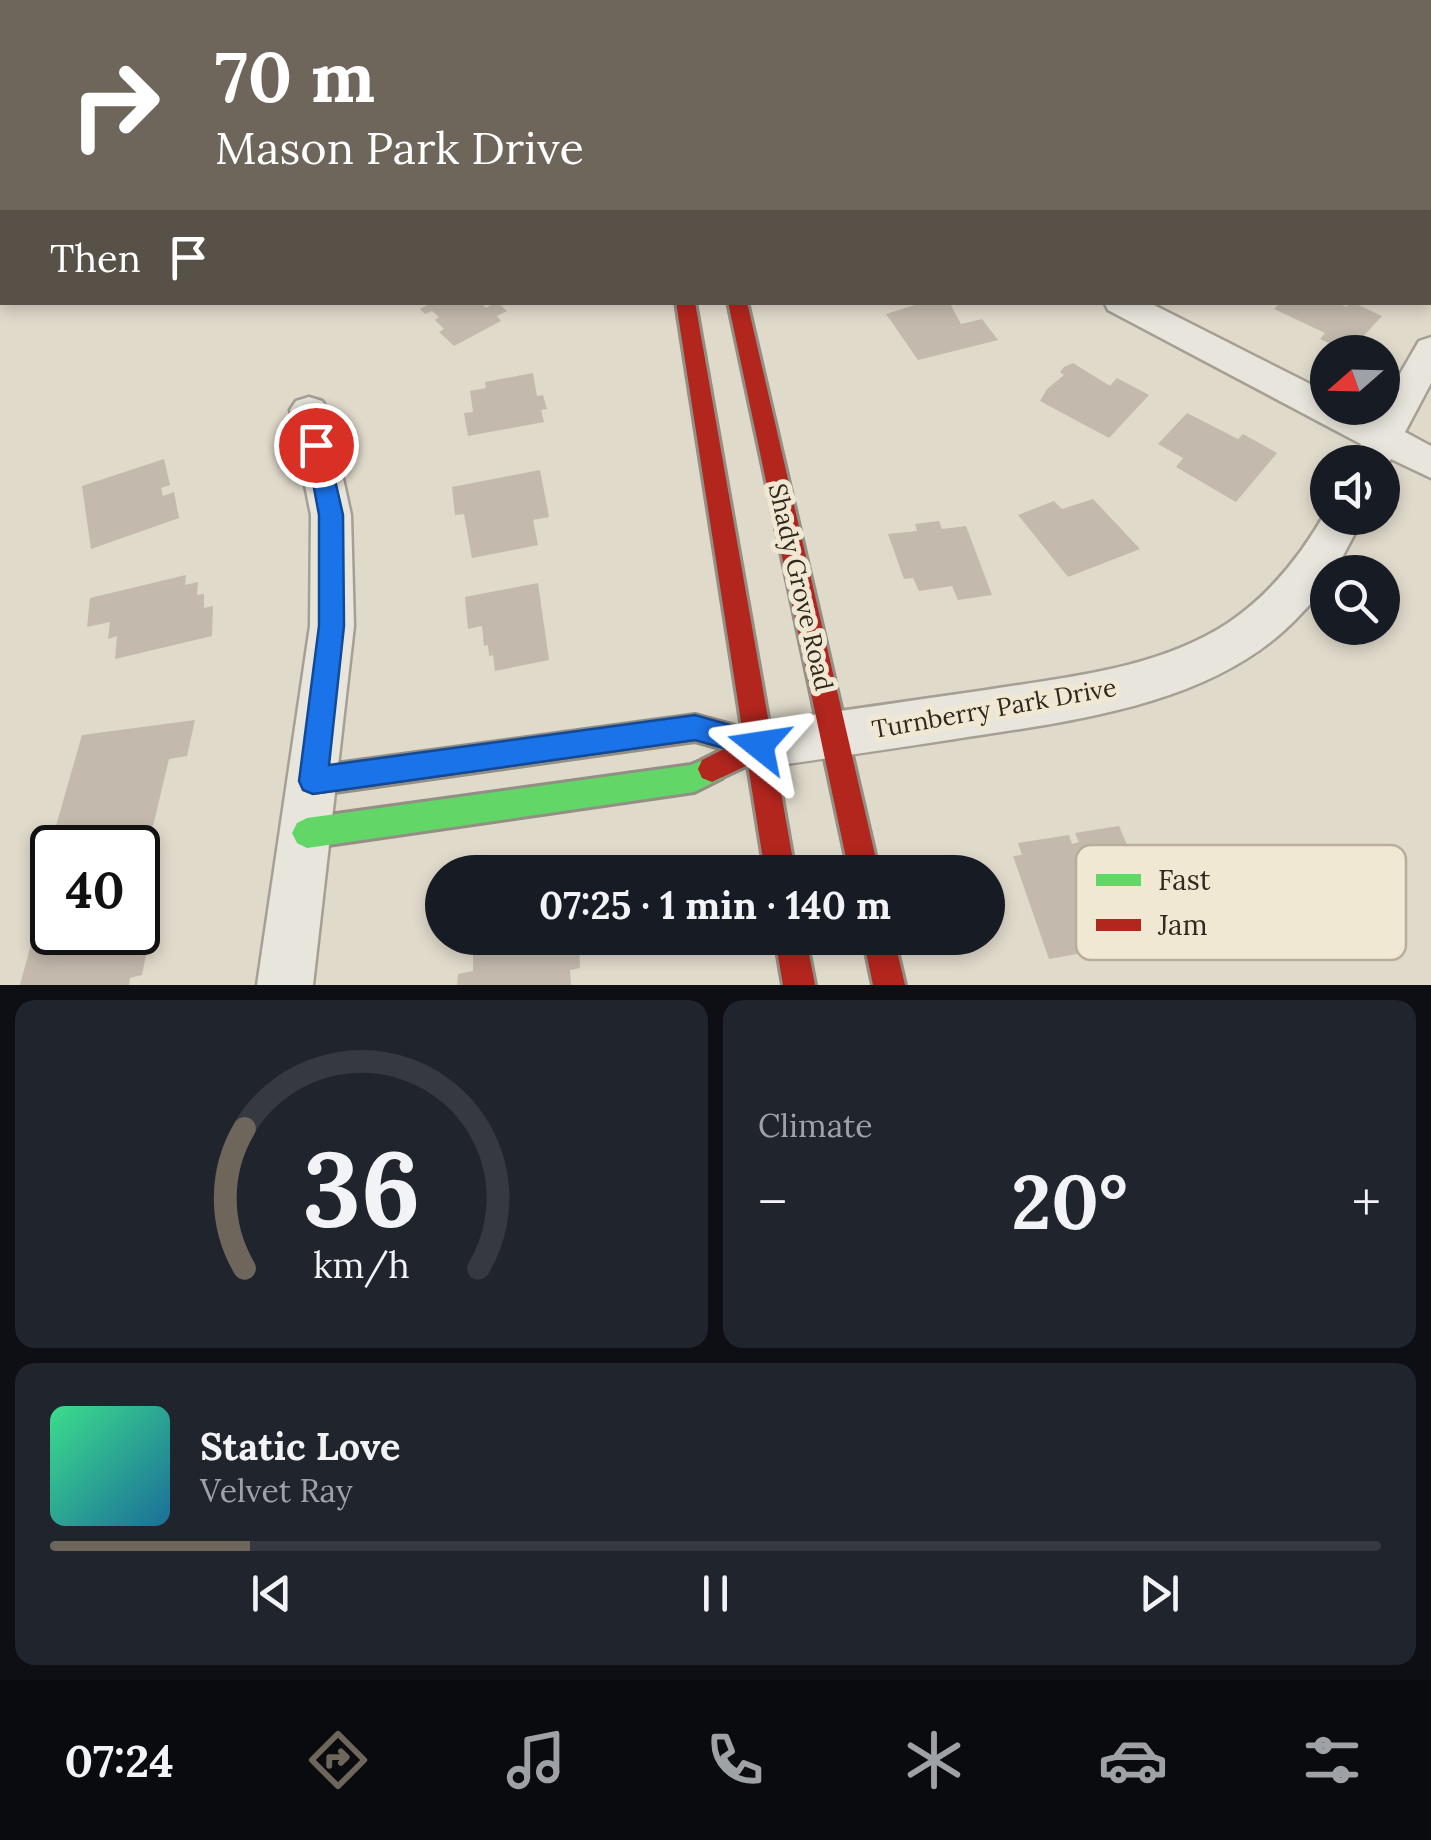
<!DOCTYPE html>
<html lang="en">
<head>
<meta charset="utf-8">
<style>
	body { margin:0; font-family:Lora,serif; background:#20242c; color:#f1f3f6; height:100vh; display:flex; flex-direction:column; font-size:38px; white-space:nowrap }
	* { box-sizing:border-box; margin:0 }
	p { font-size:32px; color:#9ea1a6 }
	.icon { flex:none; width:55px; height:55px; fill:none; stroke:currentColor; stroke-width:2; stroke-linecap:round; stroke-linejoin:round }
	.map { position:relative; height:985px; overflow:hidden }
	.drawer { display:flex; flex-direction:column; gap:15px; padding:15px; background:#0d0f14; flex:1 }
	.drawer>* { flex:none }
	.top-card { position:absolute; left:0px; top:0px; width:1432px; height:305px; box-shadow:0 5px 15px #0003; background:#6e665b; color:#fff; overflow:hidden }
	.needle { width:65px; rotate:250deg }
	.buttons { position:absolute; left:1310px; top:335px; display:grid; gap:20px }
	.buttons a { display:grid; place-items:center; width:90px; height:90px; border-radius:50%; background:#171b24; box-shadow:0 5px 15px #0003; font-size:50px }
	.speed { position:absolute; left:30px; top:825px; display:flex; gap:20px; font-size:50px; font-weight:700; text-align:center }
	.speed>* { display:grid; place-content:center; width:130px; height:130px; border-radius:50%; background:#171b24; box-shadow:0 5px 15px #0003; line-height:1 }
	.speed .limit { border:5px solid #111; border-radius:15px; background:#fff; color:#111 }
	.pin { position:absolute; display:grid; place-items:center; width:85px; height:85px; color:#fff; margin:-42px; border:5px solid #fff; border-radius:50%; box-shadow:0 2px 10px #0007 }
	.me { position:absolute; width:110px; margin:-55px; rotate:285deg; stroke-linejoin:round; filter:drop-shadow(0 0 8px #0008) }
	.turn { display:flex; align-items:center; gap:35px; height:210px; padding:0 50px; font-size:45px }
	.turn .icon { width:130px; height:130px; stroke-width:2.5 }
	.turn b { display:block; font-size:70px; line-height:85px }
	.then { display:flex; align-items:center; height:95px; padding:0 50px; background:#0003; gap:20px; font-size:38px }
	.big { font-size:75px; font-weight:700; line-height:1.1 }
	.drawer .card { flex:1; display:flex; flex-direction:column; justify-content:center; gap:15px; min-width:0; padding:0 35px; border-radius:20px; background:#20242c }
	.drawer .dial { align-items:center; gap:0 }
	.dial svg { height:260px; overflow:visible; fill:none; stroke:#363941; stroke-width:7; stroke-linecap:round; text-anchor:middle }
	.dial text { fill:#f1f3f6; stroke:none }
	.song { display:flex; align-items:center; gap:30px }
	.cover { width:120px; height:120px; border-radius:15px; background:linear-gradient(135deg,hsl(150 70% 55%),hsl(200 70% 35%)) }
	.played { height:10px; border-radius:5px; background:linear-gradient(90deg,#6e665b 15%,#363941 15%) }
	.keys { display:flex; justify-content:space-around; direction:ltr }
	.heat { display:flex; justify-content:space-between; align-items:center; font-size:55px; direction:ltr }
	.drawer .tiles { flex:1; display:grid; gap:15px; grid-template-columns:1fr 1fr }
	.card:last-child { grid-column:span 2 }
	.trip { position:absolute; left:425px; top:855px; width:580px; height:100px; border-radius:50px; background:#171b24; box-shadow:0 5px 15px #0003; font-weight:700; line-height:100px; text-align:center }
	.tab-bar { display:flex; height:160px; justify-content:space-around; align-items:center; background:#090b0e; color:#9ea1a6 }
	.tab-bar .icon { width:70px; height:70px }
	.tab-bar .active { color:#6e665b }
	.tab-bar b { font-size:45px; color:#f1f3f6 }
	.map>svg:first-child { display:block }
	.building { fill:#c3b9ad }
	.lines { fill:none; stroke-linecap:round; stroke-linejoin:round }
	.lane-casing { stroke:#a59f95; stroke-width:5 }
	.street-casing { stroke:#a59f95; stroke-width:5 }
	.fast-casing { stroke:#948f85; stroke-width:6 }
	.jam-casing { stroke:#948f85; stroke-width:6 }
	.lane { fill:#e8e5dc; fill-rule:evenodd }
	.street { fill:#e8e5dc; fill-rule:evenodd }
	.fast { fill:#63d668; fill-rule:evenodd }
	.jam { fill:#b3261e; fill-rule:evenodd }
	.route { fill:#1a73e8; stroke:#114b97; stroke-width:2.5 }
	.labels { text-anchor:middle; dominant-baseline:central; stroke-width:10; stroke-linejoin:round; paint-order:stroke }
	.street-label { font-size:25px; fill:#31281e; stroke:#f0e8d2 }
	.key { fill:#f0e8d2; stroke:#b7ae9c; stroke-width:2.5 }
	.key-label { font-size:28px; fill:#31281e }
</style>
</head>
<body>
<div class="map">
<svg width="1431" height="985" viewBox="0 0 1431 985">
	<rect width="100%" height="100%" fill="#e0dacb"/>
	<path class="building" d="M433 302H480L486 308 497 302 507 311 497 316 501 321 454 346 439 332 444 329 435 320 439 317 432 311 425 314 420 309Z
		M925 302H949L961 324 982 319 998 340 918 360 886 314Z
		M1281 302H1336L1346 307 1352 302 1382 316 1349 352 1320 339 1325 333 1274 309Z
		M1073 363 1110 386 1117 378 1149 395 1109 438 1040 401 1047 389 1064 375 1060 372 1064 367Z
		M533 373 537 396 543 395 547 409 541 410 544 422 468 436 464 413 473 412 470 391 486 388 485 382Z
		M1187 413 1238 439 1243 434 1277 453 1236 502 1176 467 1183 458 1158 444Z
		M164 459 170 485 161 488 163 496 174 492 179 518 91 549 82 486Z
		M540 470 549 517 533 520 538 545 472 558 464 514 455 515 452 487Z
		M1093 499 1140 549 1068 577 1018 515 1054 501 1062 509Z
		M939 521 942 529 966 526 992 595 958 600 952 586 919 591 913 578 904 579 888 534 917 531 915 524Z
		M186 575 185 585 198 582 197 595 204 594V608L213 606 212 636 115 659 117 636 108 639 110 622 87 627 90 598Z
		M538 583 549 660 495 671 493 655 489 656 488 645 484 646 482 626 468 629 465 597Z
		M195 720 187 756 169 759 153 826 52 840 82 735Z
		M1119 826 1167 938 1049 959 1013 856 1022 855 1018 843 1069 835 1072 844 1079 842 1075 833Z
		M147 903 143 921 153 919 142 975 130 978 129 985H20L37 922 52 919V932H138V905Z
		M473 938H579L580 968 570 970 571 985H457L458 974 473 971Z"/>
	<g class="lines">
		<defs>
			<path id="lane" d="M1430 8H1431V16H1430Z"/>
			<path id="street" d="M1104 302H1148L1328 393V408H1356L1375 417 1419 341 1431 337V383L1405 432 1431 446V478L1391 459 1382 473V462H1351L1361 444 1108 310Z
				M309 397 322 401 328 410 351 515 354 626 313 985H257L310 626 311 515 290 410 296 401Z
				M1328 508V518H1363L1336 569 1328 572C1328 589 1310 604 1299 616 1215 706 1070 721 955 739 889 749 824 759 759 768L742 761 735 745 742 729 759 722C835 712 911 701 986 690 1067 677 1158 669 1228 623 1271 594 1303 553 1328 508Z"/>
			<path id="fast" d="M573 0H587L589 2H575Z
				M712 756 722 760 726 769 722 778 694 792 307 848 297 843 292 833 297 823 307 818 691 765Z"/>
			<path id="jam" d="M676 302H695L795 872H765L748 765 712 782 702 778 698 769 702 760 724 749 695 741 313 795 303 791 299 781 303 771 313 767 695 715 742 728Z
				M728 302H747L879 872H849Z
				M775 938H806L815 985H783Z
				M863 938H894L905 985H873Z"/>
		</defs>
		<use href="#lane" class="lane-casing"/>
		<use href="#street" class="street-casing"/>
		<use href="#fast" class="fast-casing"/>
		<use href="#jam" class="jam-casing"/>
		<use href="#lane" class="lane"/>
		<use href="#street" class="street"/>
		<use href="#fast" class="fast"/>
		<use href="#jam" class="jam"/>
	</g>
	<path class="route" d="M316 437 327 445 343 515 344 626 329 765 695 715 769 736 773 745 769 754 759 758 695 740 313 794 303 790 299 781 319 626V515L306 445Z"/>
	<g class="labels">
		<g class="street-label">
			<text transform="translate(801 587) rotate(77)">Shady Grove Road</text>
			<text transform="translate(994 708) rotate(-10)">Turnberry Park Drive</text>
		</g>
	</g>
	<rect x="1076" y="845" width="330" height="115" rx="15" class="key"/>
	<rect x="1096" y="874" width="45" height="12" fill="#63d668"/>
	<rect x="1096" y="919" width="45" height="12" fill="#b3261e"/>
	<g class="key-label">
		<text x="1158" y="890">Fast</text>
		<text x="1158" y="935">Jam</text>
	</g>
</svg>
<div class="buttons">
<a><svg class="needle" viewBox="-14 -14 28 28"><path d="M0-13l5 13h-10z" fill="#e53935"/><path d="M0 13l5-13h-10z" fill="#9ea1a6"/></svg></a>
<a><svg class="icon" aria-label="sound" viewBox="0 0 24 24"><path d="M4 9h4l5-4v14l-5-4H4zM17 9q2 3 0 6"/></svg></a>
<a><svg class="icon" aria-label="search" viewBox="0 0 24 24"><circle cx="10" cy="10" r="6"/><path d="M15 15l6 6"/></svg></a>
</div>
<div class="speed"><div class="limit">40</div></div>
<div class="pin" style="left:316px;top:445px;background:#d93025"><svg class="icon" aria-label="arrive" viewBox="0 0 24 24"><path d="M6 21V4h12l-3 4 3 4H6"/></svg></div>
<svg class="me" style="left:759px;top:745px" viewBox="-20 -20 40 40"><path d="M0-17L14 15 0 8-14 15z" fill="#1a73e8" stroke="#fff" stroke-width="4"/></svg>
<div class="trip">07:25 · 1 min · 140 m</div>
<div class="top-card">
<div class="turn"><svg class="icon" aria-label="right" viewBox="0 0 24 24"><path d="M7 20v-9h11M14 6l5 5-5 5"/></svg><div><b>70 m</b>Mason Park Drive</div></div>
<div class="then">Then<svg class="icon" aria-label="arrive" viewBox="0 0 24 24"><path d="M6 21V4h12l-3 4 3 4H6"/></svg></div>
</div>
</div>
<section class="drawer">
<div class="tiles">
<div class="card dial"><svg viewBox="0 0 100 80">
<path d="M14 69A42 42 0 1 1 86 69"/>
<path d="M14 69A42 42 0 0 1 14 26" stroke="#6e665b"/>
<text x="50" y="56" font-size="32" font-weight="700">36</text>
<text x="50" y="72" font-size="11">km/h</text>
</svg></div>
<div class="card"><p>Climate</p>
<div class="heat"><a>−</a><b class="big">20°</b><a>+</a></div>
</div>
<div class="card">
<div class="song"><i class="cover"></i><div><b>Static Love</b><p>Velvet Ray</p></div></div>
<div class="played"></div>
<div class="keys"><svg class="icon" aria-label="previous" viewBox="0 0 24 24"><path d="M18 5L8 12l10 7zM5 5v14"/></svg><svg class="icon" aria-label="pause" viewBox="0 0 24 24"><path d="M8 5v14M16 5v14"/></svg><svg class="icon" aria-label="next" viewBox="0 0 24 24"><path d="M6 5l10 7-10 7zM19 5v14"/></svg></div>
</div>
</div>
</section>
<nav class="tab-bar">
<b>07:24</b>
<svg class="icon active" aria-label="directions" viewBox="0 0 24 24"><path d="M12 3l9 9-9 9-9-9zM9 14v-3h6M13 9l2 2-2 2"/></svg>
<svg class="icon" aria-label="music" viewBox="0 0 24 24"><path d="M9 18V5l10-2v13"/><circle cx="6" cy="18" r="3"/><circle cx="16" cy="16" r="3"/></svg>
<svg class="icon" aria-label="phone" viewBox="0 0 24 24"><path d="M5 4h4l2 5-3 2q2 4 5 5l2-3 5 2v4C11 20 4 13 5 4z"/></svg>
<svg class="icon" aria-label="climate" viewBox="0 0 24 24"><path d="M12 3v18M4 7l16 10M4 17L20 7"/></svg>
<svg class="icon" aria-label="car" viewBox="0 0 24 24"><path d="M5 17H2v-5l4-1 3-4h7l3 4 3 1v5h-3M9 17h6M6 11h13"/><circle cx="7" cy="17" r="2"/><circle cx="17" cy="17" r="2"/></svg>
<svg class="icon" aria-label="filters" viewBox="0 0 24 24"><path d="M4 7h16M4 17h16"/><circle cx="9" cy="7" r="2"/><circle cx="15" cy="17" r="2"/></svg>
</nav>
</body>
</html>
